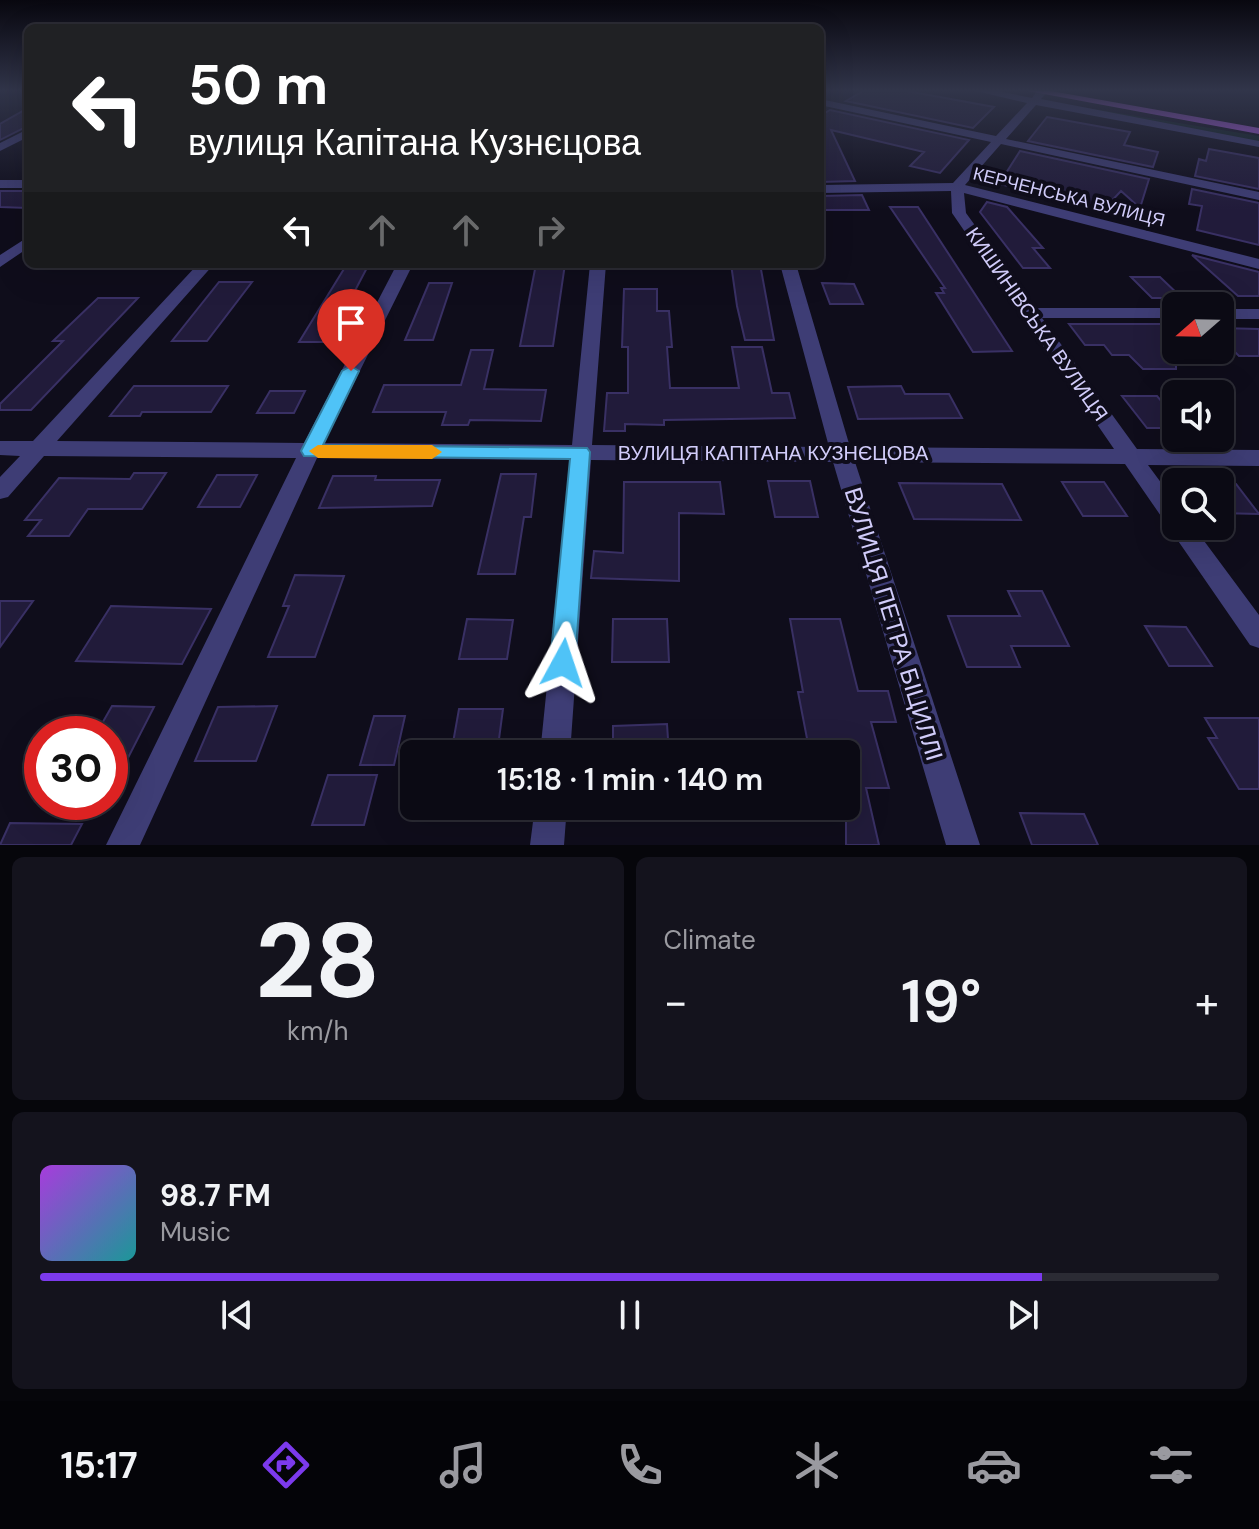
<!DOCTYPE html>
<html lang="en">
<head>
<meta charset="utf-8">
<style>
	body { margin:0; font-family:"DM Sans",sans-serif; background:#14131d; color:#f1f3f6; height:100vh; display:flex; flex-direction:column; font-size:30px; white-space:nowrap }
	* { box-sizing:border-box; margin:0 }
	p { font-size:26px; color:#9a9aa0 }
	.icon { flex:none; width:44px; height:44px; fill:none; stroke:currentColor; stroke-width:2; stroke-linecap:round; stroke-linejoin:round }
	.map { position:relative; height:845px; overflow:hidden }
	.panel { display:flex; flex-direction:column; gap:12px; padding:12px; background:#06060b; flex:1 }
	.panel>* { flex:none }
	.banner { position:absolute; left:24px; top:24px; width:800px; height:244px; border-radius:12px; box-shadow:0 8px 32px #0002,0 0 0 2px #2b2b34; background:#202124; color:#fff; overflow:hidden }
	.needle { width:52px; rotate:250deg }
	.fabs { position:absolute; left:1162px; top:292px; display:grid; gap:16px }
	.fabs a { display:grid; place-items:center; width:72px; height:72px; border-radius:12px; background:#0b0a14; box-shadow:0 8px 32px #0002,0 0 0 2px #2b2b34; font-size:40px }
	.speed { position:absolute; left:24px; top:716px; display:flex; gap:16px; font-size:40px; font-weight:700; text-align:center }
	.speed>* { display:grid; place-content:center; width:104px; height:104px; border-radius:50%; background:#0b0a14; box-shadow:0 8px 32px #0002,0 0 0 2px #2b2b34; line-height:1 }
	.speed .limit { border:12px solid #d22; background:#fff; color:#111 }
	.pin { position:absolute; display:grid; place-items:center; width:68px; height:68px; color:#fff; margin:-82px -34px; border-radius:50% 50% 50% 0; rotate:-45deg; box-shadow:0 0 8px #0007 }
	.pin .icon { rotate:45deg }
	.me { position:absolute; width:88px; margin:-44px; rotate:5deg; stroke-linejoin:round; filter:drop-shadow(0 0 6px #0008) }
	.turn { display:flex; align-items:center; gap:28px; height:168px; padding:0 32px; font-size:36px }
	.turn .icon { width:104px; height:104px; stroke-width:2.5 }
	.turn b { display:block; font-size:56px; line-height:68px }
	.lanes { display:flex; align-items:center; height:76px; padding:0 32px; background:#0003; justify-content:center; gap:40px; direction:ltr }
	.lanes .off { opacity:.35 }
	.big { font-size:60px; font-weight:600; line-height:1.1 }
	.panel .widget { flex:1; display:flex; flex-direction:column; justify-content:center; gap:12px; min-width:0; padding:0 28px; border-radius:12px; background:#14131d }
	.panel .dial { align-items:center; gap:0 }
	.dial b { font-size:104px; line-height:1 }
	.song { display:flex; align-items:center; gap:24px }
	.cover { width:96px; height:96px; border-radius:12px; background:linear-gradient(135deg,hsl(280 70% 55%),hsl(180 70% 35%)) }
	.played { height:8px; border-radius:4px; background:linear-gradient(90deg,#7c3aed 85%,#2b2b34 85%) }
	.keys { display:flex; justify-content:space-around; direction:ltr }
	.heat { display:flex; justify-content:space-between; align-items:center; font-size:44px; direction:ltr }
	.panel .tiles { flex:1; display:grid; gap:12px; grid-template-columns:1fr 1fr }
	.widget:last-child { grid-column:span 2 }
	.trip { position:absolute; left:400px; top:740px; width:460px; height:80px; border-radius:12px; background:#0b0a14; box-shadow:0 8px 32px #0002,0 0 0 2px #2b2b34; font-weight:600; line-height:80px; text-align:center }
	.tabs { display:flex; height:128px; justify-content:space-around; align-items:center; background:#040408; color:#9a9aa0 }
	.tabs .icon { width:56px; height:56px }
	.tabs .on { color:#7c3aed }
	.tabs b { font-size:36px; color:#f1f3f6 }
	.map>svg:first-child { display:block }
	.green { fill:#112424 }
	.building { fill:#211b3a; stroke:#393064; stroke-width:2 }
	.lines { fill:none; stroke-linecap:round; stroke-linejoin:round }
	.minor { fill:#3e3d75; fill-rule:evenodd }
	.major { fill:#b85fee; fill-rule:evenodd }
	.route { fill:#4fc3f7; stroke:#337fa1; stroke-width:2 }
	.slow { fill:#f59e0b }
	.labels { text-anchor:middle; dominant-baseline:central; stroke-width:8; stroke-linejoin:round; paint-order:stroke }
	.far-street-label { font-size:18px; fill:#d1ccfa; stroke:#0f0d1b }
	.street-label { font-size:20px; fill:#d1ccfa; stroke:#0f0d1b }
	.near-street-label { font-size:24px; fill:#d1ccfa; stroke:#0f0d1b }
</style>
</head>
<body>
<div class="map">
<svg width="1259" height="845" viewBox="0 0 1259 845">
	<rect width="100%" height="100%" fill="#0f0d1b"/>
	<path class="green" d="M1051 102 1259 136V143Z"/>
	<path class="building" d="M863 91H907L994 107 973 128 846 101Z
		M28 108V126L0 140V124Z
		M820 108 823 114 830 110 969 140 940 173 910 166 924 152 831 130 855 181 820 182Z
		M1047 117 1130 132 1124 145 1158 152 1153 167 1028 141Z
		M1209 149 1259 158V189L1195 176 1199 159 1206 161Z
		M1020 151 1149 179 1140 208 1121 191 1106 207 999 184Z
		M1192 189 1259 203V245L1197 230 1202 206 1189 204Z
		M0 191H28V208L0 207Z
		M862 195 869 210H820V196Z
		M987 202 1007 207 1043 248H1033L1050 268H1023L980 212Z
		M890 207H918L1012 351 973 352 936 293H944L941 288H945Z
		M1192 255 1259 272V296H1238Z
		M347 264H369L328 342H299Z
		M536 264H565L553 346H520Z
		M731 264H760L774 340H745L737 306Z
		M1131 277H1160L1182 298H1152Z
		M219 282H252L207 341H172Z
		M429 283H452L433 340H405Z
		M822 283 854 284 863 304H830Z
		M624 289H657V311H669L672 347H667L670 388H739L732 347H762L772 393H789L795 418 664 420V425L625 424V431H604L607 393H628V347H622Z
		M98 298H138L31 410H0V404L63 341H53Z
		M1069 324H1164L1176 336V369H1143L1129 355H1112L1104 345H1085Z
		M1220 328 1259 329V356H1239L1220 337Z
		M471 350H493L484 389 546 390 541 421 470 420 468 425H442L446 412H373L384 385H461Z
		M134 386H228L211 412H142L140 416H110Z
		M901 386 905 394H949L962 418 858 419 848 387Z
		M270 391H305L294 413H257Z
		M1122 396H1157L1176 418V428H1147Z
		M134 473H166L142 509H88L69 536H28L41 520H25L59 478 130 479Z
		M501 474H536L531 517H524L515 574H478Z
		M217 475H257L240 507H198Z
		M333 476H376L375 480H440L432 506 319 508Z
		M768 481H810L818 517H775Z
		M624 482H720L724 514 679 513V581L591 578 594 551 623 553Z
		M1062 482H1104L1127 516H1083Z
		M899 483 1002 484 1021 520 914 519Z
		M1220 483 1236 484 1259 514 1220 513Z
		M295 575 344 576 315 657H268L289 606H283Z
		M1008 591H1042L1069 646H1011L1020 667H967L948 616H1020Z
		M0 601H33L0 647Z
		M111 606 211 609 182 664 76 661Z
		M467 619 513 620 507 659H459Z
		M613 619H667L669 662H612Z
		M790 619H840L858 691H888L896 722H871L889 788H866L879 845H846V754H810L798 692H803Z
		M1145 626 1186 627 1212 666H1169Z
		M112 706 154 707 110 793V734H96Z
		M277 706 256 761H195L218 707Z
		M459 709H503L497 754H451Z
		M374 716H405L394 765H360Z
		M1205 718H1259V789H1239L1208 738H1217Z
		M667 724 669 754H613V726Z
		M328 775H377L364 825H312Z
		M1020 813 1084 814 1098 845H1032Z
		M10 823 82 824 71 845H0Z"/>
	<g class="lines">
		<path class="minor" d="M976 91H998L1032 98 1037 91H1048L1041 99 1259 141V147L1036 105 1006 139 1259 192V200L1001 144 965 185 1259 259V269L964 193 966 213 1035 308H1176V318H1042L1137 449 1259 450V466L1148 465 1176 503V526H1193L1259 615V648L1250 645 1125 464 855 462 980 845H946L833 462 591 460 570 754H540L570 460 317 458 140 845H106L296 458 44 456 8 497 0 499V477L20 456 0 455V441H33L198 264H214L57 441 304 443 397 264H413L324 443 572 445 590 264H606L592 445 829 447 780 264H796L850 447 1114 449 952 213 951 191 820 193V185L953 183 991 142 820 105V99L996 136 1027 103Z
			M28 129V137L0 151V143Z
			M0 180H28V188H0Z
			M28 237V248L0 267V255Z
			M1220 309H1259V319H1220Z
			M535 806H567L564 845H530Z"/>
		<path class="major" d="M1028 91H1051L1259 128V134Z"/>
	</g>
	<linearGradient id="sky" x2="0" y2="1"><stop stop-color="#08070f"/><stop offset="0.43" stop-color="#31354a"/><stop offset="1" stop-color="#31354a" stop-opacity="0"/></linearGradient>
	<rect width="1259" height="210" fill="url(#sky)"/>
	<path class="route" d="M351 366 359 371 323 445 587 448 590 452 575 663 571 672 563 675 554 672 550 663 570 459 304 456 301 451 342 371Z"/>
	<path class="slow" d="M318 445H432L442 452 432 459 318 458 309 451Z"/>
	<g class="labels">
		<g class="far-street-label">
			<text transform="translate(1069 197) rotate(14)">КЕРЧЕНСЬКА ВУЛИЦЯ</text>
		</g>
		<g class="street-label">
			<text transform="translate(1037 324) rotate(55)">КИШИНІВСЬКА ВУЛИЦЯ</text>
			<text x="773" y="453">ВУЛИЦЯ КАПІТАНА КУЗНЄЦОВА</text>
		</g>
		<g class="near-street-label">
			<text transform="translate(894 624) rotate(73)">ВУЛИЦЯ ПЕТРА БІЦИЛЛІ</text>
		</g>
	</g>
</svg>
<div class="fabs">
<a><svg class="needle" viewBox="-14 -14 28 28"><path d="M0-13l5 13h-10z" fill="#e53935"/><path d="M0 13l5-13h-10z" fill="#9a9aa0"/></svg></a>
<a><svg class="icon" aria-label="sound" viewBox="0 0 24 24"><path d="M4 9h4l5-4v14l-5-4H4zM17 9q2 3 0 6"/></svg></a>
<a><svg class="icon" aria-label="search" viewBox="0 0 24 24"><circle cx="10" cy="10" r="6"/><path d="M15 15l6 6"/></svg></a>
</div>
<div class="speed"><div class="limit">30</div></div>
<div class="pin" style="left:351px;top:371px;background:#d93025"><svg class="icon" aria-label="arrive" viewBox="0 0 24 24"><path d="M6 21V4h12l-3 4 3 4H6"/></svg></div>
<svg class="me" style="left:563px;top:663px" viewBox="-20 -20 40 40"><path d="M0-17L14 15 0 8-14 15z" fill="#4fc3f7" stroke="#fff" stroke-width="4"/></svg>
<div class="trip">15:18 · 1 min · 140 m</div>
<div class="banner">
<div class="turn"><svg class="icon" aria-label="left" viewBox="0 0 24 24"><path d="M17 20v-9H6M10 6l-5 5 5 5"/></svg><div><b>50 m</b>вулиця Капітана Кузнєцова</div></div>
<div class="lanes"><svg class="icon" aria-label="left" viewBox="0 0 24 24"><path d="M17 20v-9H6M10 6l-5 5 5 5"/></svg><svg class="icon off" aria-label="ahead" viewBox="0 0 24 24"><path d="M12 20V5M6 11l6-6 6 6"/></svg><svg class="icon off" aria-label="ahead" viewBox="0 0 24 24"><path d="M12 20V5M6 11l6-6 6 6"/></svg><svg class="icon off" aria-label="right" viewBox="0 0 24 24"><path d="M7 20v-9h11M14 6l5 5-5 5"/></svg></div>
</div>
</div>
<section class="panel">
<div class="tiles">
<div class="widget dial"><b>28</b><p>km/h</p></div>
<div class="widget"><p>Climate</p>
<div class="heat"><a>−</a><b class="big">19°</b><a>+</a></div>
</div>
<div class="widget">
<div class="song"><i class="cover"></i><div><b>98.7 FM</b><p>Music</p></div></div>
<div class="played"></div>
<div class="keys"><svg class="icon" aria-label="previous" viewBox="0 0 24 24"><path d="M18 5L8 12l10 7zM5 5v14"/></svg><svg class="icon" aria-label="pause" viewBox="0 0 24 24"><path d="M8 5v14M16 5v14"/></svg><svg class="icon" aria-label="next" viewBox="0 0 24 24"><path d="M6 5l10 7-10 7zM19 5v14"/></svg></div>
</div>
</div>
</section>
<nav class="tabs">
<b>15:17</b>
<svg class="icon on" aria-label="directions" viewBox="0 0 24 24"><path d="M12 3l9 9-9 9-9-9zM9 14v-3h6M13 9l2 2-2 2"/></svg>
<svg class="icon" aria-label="music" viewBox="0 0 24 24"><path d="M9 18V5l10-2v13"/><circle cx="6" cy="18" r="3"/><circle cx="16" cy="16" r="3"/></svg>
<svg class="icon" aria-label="phone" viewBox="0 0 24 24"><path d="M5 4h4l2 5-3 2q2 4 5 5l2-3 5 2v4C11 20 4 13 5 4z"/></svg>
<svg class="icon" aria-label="climate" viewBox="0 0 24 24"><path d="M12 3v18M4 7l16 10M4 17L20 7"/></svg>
<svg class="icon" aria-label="car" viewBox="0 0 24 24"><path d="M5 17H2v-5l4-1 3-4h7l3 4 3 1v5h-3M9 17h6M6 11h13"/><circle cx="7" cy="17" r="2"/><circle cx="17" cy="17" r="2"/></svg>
<svg class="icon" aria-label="filters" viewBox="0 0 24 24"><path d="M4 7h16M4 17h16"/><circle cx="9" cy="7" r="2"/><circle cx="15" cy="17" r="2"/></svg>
</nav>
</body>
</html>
